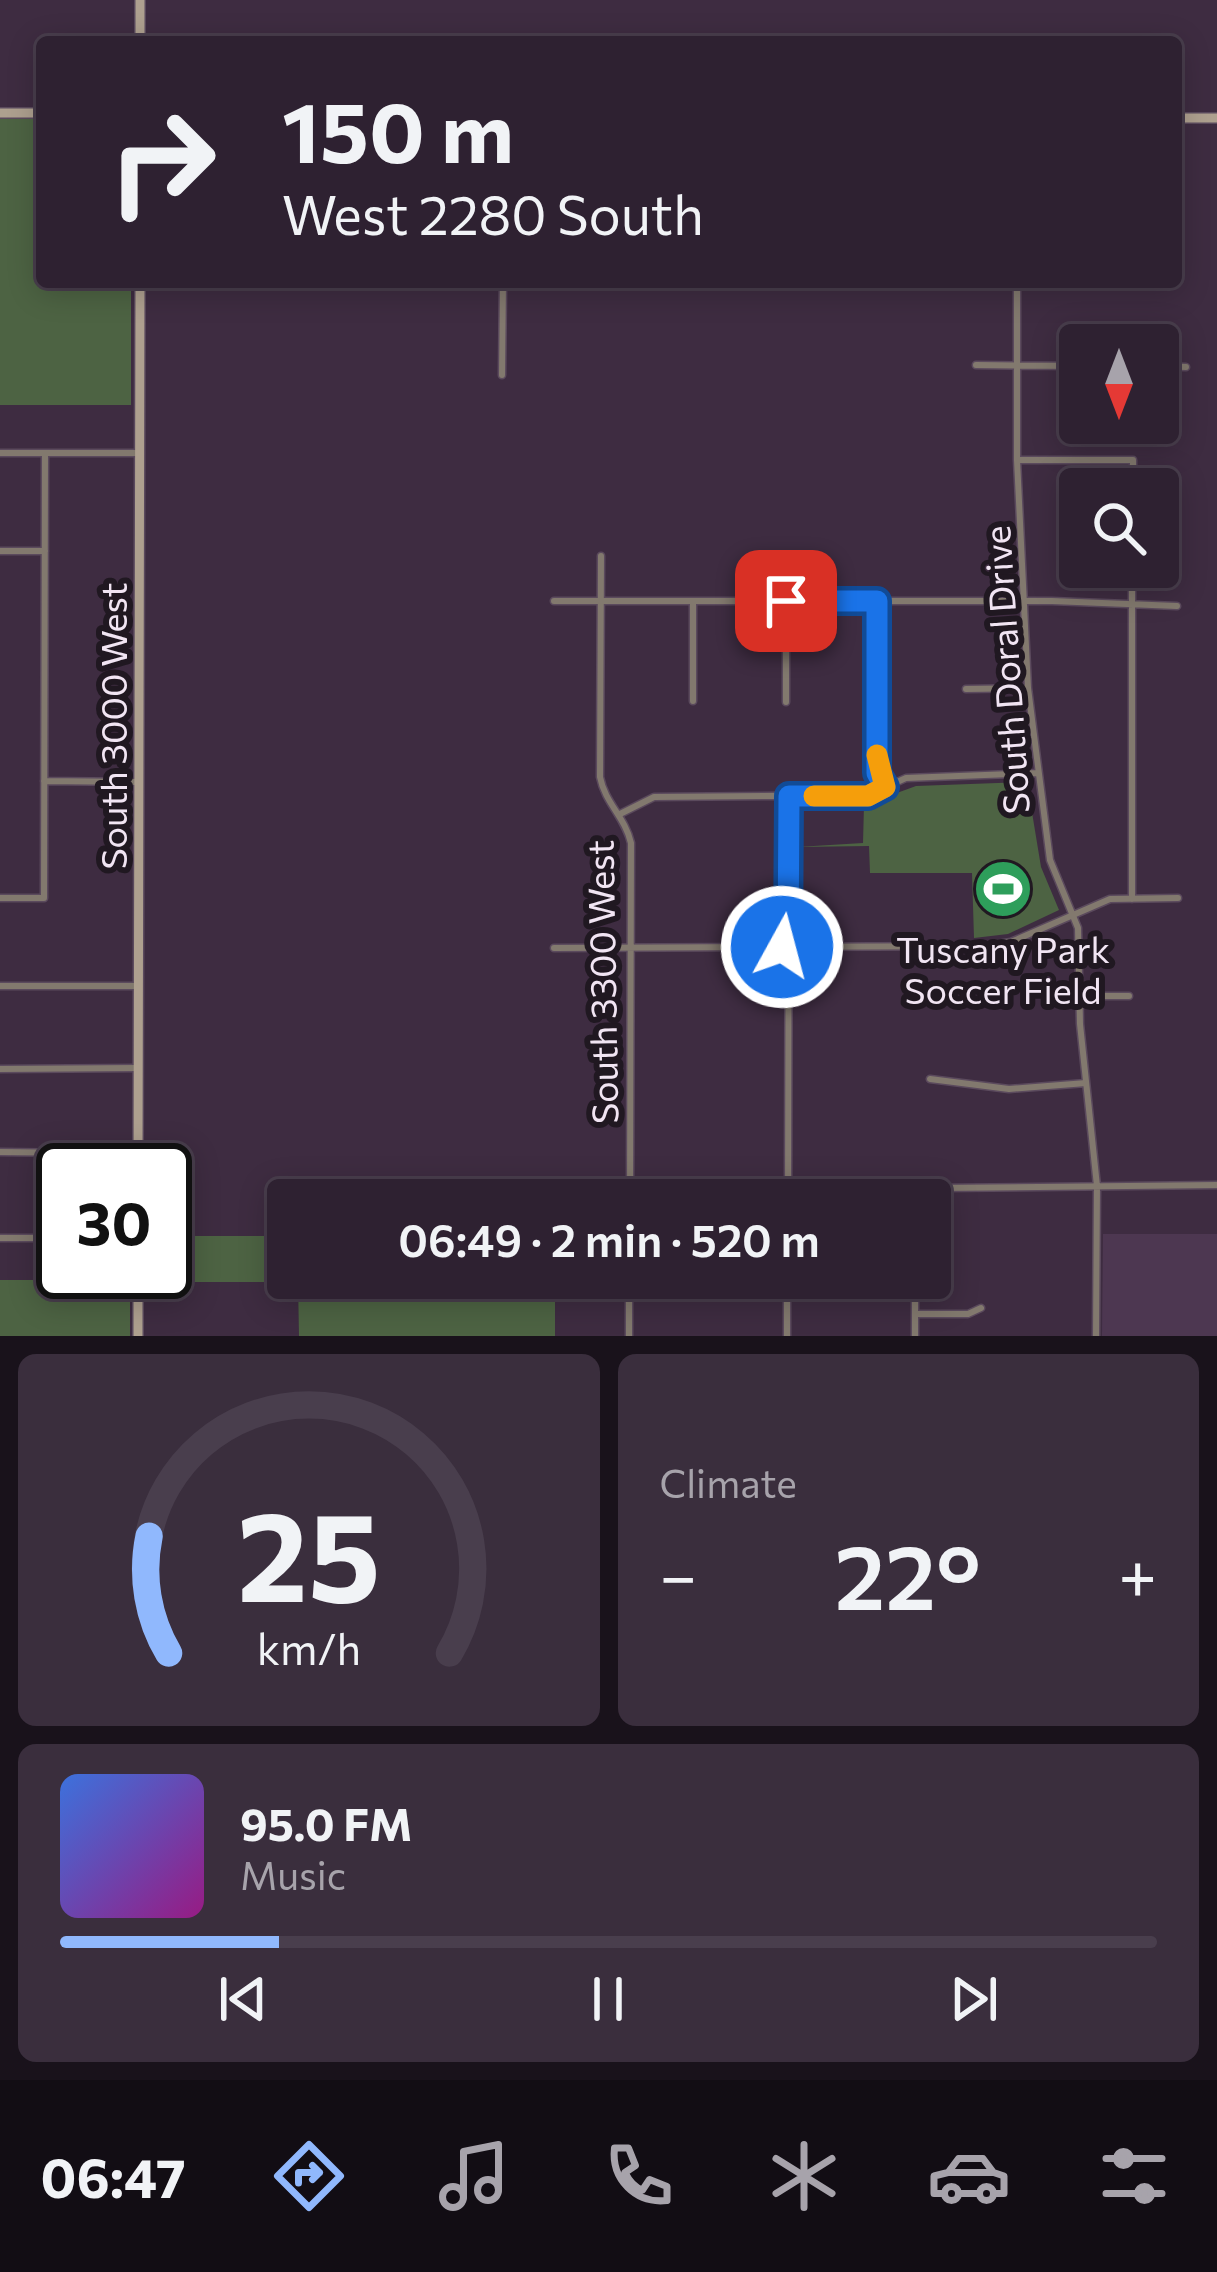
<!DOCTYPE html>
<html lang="en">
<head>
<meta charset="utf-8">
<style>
	body { margin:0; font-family:Commissioner,sans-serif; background:#3a2e3d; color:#f1f3f6; height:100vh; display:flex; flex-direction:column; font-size:45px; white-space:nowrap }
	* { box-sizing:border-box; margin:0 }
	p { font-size:39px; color:#a7a3ab }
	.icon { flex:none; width:66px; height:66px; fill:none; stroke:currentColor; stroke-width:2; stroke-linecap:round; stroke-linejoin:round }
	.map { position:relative; height:1336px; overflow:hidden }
	.details { display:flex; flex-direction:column; gap:18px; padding:18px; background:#19121b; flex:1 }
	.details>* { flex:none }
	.banner { position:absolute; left:36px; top:36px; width:1146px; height:252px; border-radius:12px; box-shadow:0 6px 30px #0003,0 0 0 3px #493e4d; background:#2e2131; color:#f1f3f6; overflow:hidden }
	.needle { width:78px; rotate:180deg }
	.tools { position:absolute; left:1059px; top:324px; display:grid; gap:24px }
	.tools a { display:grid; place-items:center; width:120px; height:120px; border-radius:12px; background:#2e2131; box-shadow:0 6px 30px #0003,0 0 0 3px #493e4d; font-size:60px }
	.speed { position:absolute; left:36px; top:1143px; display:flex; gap:24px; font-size:60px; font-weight:700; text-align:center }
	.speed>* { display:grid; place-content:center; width:156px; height:156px; border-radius:50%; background:#2e2131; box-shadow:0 6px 30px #0003,0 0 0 3px #493e4d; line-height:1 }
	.speed .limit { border:6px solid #111; border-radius:18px; background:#fff; color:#111 }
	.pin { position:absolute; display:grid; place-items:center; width:102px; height:102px; color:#fff; margin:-51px; border-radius:24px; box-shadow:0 6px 18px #0006 }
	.me { position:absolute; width:132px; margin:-66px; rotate:7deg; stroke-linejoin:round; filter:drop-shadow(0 0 9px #0008) }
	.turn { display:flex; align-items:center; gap:42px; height:252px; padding:0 48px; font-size:54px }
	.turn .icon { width:156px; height:156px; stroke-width:2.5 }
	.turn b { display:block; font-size:84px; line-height:102px }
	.big { font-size:90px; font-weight:600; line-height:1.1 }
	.details .card { flex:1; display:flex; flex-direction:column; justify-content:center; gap:18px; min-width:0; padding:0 42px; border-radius:18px; background:#3a2e3d }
	.details .dial { align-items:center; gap:0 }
	.dial svg { height:312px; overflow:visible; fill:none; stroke:#493e4d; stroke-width:7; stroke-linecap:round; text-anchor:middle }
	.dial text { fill:#f1f3f6; stroke:none }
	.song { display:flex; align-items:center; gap:36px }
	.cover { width:144px; height:144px; border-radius:18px; background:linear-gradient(135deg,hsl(220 70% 55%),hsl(310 70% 35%)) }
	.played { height:12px; border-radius:6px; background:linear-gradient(90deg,#90b8fd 20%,#493e4d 20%) }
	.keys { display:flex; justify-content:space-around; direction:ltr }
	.heat { display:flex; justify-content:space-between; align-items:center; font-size:66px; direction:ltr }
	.details .tiles { flex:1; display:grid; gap:18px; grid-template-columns:1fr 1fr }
	.card:last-child { grid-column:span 2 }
	.trip { position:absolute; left:267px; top:1179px; width:684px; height:120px; border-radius:12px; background:#2e2131; box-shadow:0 6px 30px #0003,0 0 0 3px #493e4d; font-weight:600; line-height:120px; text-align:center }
	.menu { display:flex; height:192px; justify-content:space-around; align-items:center; background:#120d14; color:#a7a3ab }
	.menu .icon { width:84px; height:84px }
	.menu .active { color:#90b8fd }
	.menu b { font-size:54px; color:#f1f3f6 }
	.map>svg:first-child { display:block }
	.built { fill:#4d3751 }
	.green { fill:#4d6343 }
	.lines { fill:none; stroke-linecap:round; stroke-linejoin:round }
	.street-casing { stroke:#5b4a5d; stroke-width:9 }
	.secondary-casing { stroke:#5b4a5d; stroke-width:12 }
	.street { stroke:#82796e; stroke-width:6 }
	.secondary { stroke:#aea08f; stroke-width:9 }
	.route-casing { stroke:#114b97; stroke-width:30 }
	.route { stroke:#1a73e8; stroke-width:21 }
	.slow { stroke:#f59e0b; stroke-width:21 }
	.labels { text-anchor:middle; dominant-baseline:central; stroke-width:12; stroke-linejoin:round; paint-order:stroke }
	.street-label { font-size:36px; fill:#f1e5f3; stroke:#201821 }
	.poi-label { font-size:36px; fill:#f1e5f3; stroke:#201821 }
</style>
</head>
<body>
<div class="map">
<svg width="1217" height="1336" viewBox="0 0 1217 1336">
	<rect width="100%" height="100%" fill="#3e2c41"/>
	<path class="built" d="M1103 1234H1217V1336H1102Z"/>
	<path class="green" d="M0 119H42V282H131V405H0Z
		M1027 782 1041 867 1059 910 1008 934 974 938 972 873H870L869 846 797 847 863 843 864 805 916 786Z
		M165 1236H288V1278H555V1336H299L298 1282H146V1272H165Z
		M0 1280H130V1336H0Z"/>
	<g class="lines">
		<defs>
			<path id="street" d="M1017 282V460L1028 688 1050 860 1078 928 1080 1024 1097 1186 1096 1336
				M976 365 1080 366
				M1158 366 1186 367
				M502 375 503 282
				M0 453H139
				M1017 460H1133V489
				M0 551H45
				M601 556 600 777C605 803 625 817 631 843L630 1200
				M554 601H1052L1177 606
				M877 601V773L885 787
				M966 689 1028 688
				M693 701V601
				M786 702V601
				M44 781 139 782
				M620 814 654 797 868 795 906 778 1037 773
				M0 898H44L45 453
				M1132 899V567
				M554 948 984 946 1011 942 1110 899 1178 898
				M0 986H138
				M1079 996H1129
				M0 1069 138 1068
				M930 1079 1009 1089 1086 1083
				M0 1152 83 1153
				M788 1200 789 796
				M915 1200 919 1183 939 1188 1217 1185
				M0 1238H63
				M915 1278V1336
				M915 1314H968L981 1308
				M629 1336V1278
				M787 1336V1278"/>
			<path id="secondary" d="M140 42V0
				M0 113H42
				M1176 118H1217
				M138 1170 140 282
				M138 1336V1272"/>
		</defs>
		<use href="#street" class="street-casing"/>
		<use href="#secondary" class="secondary-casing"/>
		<use href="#street" class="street"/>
		<use href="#secondary" class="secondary"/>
	</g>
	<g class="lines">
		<defs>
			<path id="route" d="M782 947H788L789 796H868L885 787 877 773V601H786"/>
		</defs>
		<use href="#route" class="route-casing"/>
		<use href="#route" class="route"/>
		<path class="slow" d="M814 796H868L885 787 877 755"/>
	</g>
	<defs>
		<symbol id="stadium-disc" viewBox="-11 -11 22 22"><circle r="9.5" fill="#2e9e5b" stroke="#201821"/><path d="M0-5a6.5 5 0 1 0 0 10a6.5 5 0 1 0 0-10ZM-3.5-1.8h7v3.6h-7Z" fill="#fff"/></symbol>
	</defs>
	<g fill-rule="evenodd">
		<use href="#stadium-disc" x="970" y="856" width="66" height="66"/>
	</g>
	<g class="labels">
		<g class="street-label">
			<text transform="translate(1005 670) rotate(-94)">South Doral Drive</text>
			<text transform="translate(112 726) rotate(-90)">South 3000 West</text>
			<text transform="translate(601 982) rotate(-91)">South 3300 West</text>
		</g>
		<g class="poi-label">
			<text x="1003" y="948">Tuscany Park<tspan x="1003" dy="41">Soccer Field</tspan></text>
		</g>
	</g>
</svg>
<div class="tools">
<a><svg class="needle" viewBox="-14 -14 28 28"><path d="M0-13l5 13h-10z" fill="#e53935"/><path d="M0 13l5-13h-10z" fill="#a7a3ab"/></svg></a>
<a><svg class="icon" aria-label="search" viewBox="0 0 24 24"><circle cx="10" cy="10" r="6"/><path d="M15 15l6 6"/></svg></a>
</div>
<div class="speed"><div class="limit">30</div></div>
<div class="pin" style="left:786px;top:601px;background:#d93025"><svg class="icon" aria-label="arrive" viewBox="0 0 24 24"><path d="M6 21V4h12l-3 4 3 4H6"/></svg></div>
<svg class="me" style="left:782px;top:947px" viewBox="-20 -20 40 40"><circle r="17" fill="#1a73e8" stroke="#fff" stroke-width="3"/><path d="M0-11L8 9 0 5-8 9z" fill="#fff"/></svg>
<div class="trip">06:49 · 2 min · 520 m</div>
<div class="banner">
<div class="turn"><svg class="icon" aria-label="right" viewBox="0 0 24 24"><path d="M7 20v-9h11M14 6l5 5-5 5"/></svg><div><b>150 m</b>West 2280 South</div></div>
</div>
</div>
<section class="details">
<div class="tiles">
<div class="card dial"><svg viewBox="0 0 100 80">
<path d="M14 69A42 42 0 1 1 86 69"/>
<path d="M14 69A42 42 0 0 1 9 39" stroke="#90b8fd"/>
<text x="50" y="56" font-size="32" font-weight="700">25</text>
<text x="50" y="72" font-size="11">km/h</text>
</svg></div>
<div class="card"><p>Climate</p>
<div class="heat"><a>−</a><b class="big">22°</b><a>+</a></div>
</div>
<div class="card">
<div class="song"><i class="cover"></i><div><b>95.0 FM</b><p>Music</p></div></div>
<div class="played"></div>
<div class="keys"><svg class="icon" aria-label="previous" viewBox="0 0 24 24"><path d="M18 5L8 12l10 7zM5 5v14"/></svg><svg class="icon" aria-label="pause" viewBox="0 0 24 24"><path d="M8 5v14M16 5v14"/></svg><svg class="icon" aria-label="next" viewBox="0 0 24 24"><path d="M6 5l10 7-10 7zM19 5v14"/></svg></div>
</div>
</div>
</section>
<nav class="menu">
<b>06:47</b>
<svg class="icon active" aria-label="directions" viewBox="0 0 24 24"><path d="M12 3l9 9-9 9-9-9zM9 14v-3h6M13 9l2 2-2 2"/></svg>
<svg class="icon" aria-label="music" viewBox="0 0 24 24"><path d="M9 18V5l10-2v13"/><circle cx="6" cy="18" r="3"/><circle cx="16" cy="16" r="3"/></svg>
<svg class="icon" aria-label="phone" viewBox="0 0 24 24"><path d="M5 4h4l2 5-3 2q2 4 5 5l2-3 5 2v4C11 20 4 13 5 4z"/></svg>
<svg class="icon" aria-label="climate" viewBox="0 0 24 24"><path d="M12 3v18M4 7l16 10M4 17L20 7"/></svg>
<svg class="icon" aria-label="car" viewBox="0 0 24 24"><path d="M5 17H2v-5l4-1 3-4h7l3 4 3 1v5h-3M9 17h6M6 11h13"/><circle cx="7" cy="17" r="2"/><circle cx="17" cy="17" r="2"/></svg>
<svg class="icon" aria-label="filters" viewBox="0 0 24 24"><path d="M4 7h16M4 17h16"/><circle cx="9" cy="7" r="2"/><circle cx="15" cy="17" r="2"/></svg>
</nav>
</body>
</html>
